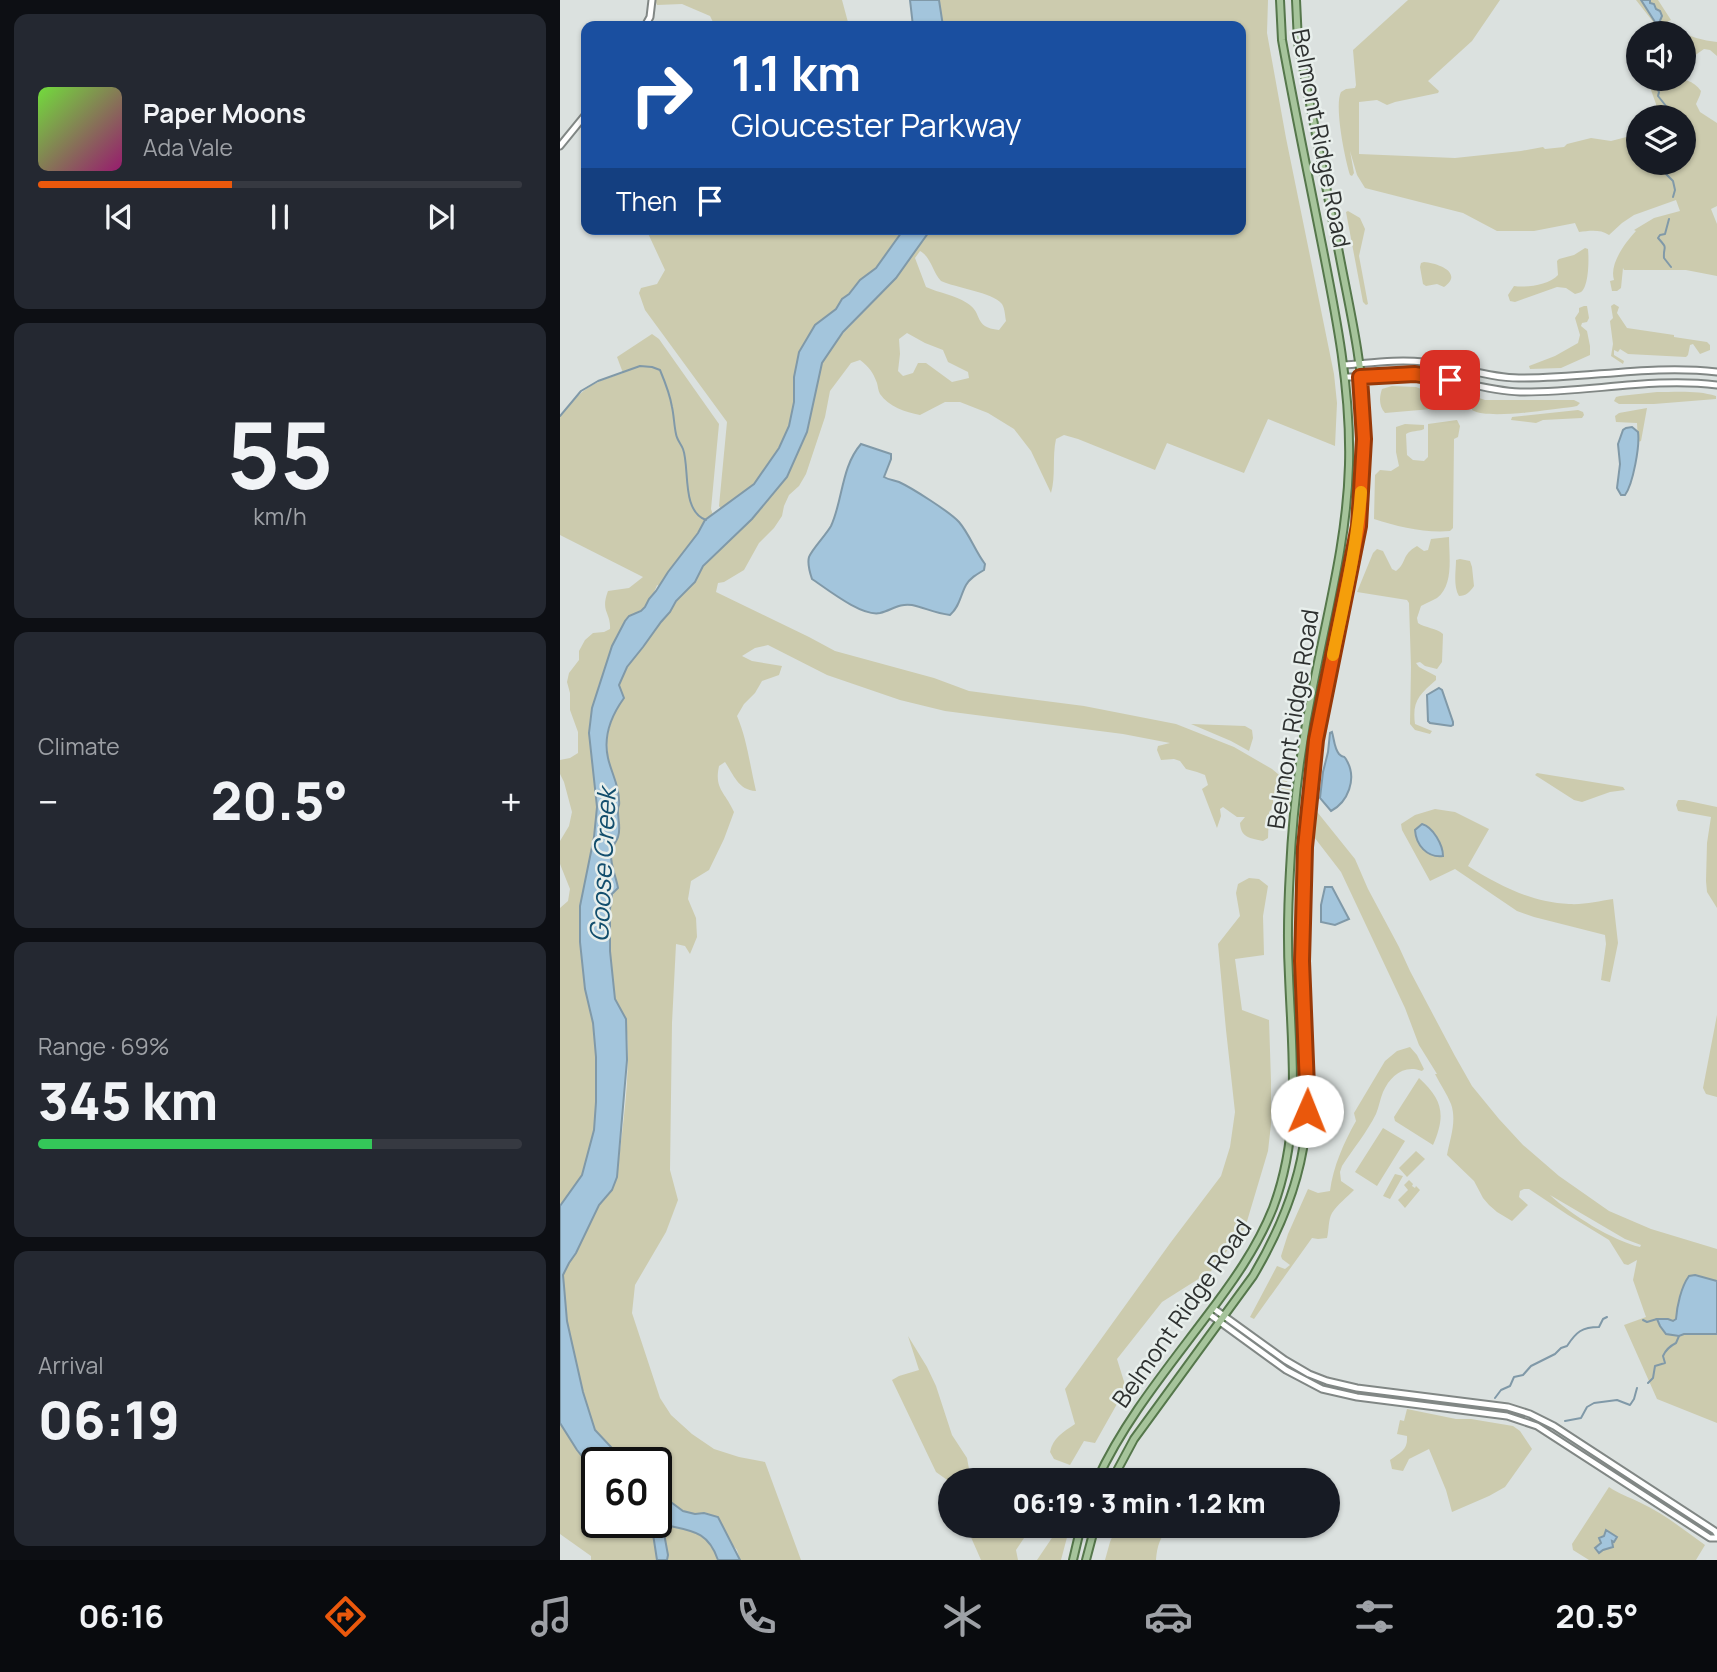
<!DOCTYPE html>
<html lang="en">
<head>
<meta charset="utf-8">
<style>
	body { margin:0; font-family:Manrope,sans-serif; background:#242831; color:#f1f3f6; height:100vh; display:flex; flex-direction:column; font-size:26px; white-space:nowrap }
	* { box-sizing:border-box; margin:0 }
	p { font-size:23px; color:#9ea1a6 }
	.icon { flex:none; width:38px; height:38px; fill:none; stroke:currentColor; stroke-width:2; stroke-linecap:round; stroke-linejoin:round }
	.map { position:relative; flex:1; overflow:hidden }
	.details { display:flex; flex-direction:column; gap:14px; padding:14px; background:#0d0f14; width:560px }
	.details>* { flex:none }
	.guide { position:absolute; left:21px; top:21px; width:665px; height:214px; border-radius:14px; box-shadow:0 2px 5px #0004; background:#1a4fa0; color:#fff; overflow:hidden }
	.fabs { position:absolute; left:1066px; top:21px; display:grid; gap:14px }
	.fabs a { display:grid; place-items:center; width:70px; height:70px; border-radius:50%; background:#171b24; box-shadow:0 2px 5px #0004; font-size:35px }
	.speed { position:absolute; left:21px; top:1447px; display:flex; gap:14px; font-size:35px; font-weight:700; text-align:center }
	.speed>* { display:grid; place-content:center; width:91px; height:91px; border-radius:50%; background:#171b24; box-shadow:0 2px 5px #0004; line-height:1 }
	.speed .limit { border:4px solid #111; border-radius:10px; background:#fff; color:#111 }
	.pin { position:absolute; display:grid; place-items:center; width:60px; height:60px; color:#fff; margin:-30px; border-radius:14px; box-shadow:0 4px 10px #0006 }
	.me { position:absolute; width:77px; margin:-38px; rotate:1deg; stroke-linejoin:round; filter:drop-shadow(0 0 5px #0008) }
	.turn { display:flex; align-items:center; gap:24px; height:147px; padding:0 35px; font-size:32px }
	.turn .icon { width:91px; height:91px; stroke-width:2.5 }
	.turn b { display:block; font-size:49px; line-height:60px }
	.then { display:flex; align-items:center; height:66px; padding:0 35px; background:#0003; gap:14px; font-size:26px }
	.big { font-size:52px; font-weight:800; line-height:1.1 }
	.details .widget { flex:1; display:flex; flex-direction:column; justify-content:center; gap:10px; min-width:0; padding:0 24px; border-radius:14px; background:#242831 }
	.details .dial { align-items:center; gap:0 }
	.dial b { font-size:91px; line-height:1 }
	.song { display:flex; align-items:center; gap:21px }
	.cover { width:84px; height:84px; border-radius:10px; background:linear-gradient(135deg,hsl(100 70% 55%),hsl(320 70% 35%)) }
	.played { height:7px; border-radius:4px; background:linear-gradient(90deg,#ea580c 40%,#363941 40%) }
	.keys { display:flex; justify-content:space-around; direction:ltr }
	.heat { display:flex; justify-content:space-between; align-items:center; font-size:38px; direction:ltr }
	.charge { height:10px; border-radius:5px; background:linear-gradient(90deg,#34c759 69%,#363941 0) }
	.trip { position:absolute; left:378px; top:1468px; width:402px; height:70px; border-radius:35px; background:#171b24; box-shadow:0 2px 5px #0004; font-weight:800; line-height:70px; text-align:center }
	.tabs { display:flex; height:112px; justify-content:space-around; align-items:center; background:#090b0e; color:#9ea1a6 }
	.tabs .icon { width:49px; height:49px }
	.tabs .active { color:#ea580c }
	.tabs b { font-size:32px; color:#f1f3f6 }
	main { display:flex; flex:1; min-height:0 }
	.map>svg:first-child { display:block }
	.green { fill:#cccbae; fill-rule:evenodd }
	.water { fill:#a3c5dc; stroke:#8099a8; stroke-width:2 }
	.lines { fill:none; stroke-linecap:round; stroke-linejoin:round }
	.stream { stroke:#8099a8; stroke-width:2 }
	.secondary-casing { stroke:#818785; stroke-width:9 }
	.primary-casing { stroke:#55774b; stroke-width:10 }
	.secondary { stroke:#fff; stroke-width:5 }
	.primary { stroke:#a6c49b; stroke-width:6 }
	.route-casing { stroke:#983908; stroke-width:18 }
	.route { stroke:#ea580c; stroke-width:12 }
	.slow { stroke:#f59e0b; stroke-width:12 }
	.labels { text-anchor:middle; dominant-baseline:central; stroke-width:5; stroke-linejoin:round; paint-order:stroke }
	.street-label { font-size:24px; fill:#2e3130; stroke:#e8efec }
	.water-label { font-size:26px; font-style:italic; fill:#124e6d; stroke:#e8efec }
</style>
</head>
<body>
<main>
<section class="details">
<div class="widget">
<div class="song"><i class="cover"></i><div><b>Paper Moons</b><p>Ada Vale</p></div></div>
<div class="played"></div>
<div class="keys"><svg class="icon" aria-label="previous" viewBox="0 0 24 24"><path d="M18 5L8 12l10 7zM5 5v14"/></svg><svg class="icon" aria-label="pause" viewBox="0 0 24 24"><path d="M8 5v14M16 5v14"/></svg><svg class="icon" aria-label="next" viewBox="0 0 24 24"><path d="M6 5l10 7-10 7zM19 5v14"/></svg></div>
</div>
<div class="widget dial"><b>55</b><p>km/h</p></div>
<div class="widget"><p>Climate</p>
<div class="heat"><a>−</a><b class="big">20.5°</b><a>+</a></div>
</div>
<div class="widget"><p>Range · 69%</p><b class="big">345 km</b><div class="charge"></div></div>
<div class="widget"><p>Arrival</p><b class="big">06:19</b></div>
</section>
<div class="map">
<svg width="1157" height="1560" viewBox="0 0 1157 1560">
	<rect width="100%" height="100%" fill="#dbe1df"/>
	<path class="green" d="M95 0H282L289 26H155L150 16 122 4 97 5Z
		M378 0H708L707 33 726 138 774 374 777 403 775 446 708 419 684 473 607 443 595 470 518 439 504 435 496 439C492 457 496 476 491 493L471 451 454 429 428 413 400 402H385L360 415C345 412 329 407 320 394 318 390 318 387 317 383 313 372 309 367 300 360L291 363 270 391 265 417 246 474 239 486 229 495 224 506 222 516 214 528 199 543 184 570 164 582 158 583 156 592 249 637 275 651 374 678 409 691 524 706 616 724 674 747 712 769 736 789 754 808 795 859 808 889 839 947 850 971 895 1056 912 1086 939 1119 963 1145 999 1176 1049 1211 1091 1229 1157 1249V1423L1097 1399 1064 1325 1086 1317 1073 1280 1077 1260 1068 1265 1064 1264 1049 1240 1008 1215 969 1189H964L960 1191 959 1197 968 1205 952 1221 937 1212 929 1205 923 1198 914 1181 887 1155C890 1139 897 1121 891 1104 887 1094 880 1084 875 1074H877L859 1045 845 1008 781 872 734 811 713 797V808L709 812 708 838 703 841C690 838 681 838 680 823L685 817H677L663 807 660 809 661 816 657 828 642 789 648 785 645 775 637 772 626 769 620 761 614 759 601 760 597 750 598 746 610 743 563 734 385 711 340 700 267 675 208 645 195 648 182 656 192 661 222 666 219 675 202 681 195 693 184 704 177 716C187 739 190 766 196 791 178 790 174 775 165 762L159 766C154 789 165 792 174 812L164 839 149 870 131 881 128 899 136 918 137 937 130 954 125 946 116 944 112 1023 110 1170 118 1200 106 1232 75 1285 72 1313 100 1398 111 1415 132 1434 154 1449 179 1457 205 1462 241 1560H180L177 1550 144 1513C124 1516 111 1503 96 1491V1463H66L35 1430 23 1392 7 1321 4 1286 3 1275 9 1263 39 1205 52 1190 57 1177C62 1128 72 1072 66 1022 65 1013 57 1006 55 998 50 983 50 955 50 939 50 923 46 900 58 888L51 859V849L59 836 60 821 58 811 60 801 48 759 47 737 54 712 64 698 59 685 64 672 101 622 110 612 119 597 97 585C96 590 86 606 82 610 77 614 70 615 66 620 63 624 61 630 57 635L39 684 30 719 29 733 37 807 34 836 20 906 36 1057V1102L34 1130 22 1175 0 1206V908L8 901 10 889 0 864V841L9 826 12 812 4 782 0 774V760L10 758 18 753V732L10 710V693L7 682 9 673 19 660V651L25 640 33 633 44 632 50 629C51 612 40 612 48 591L69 588 83 577 0 535V416C23 389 28 384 63 373L57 357 92 334 99 339 159 424 151 509 153 515 145 520 138 533 112 567 136 581 143 566 192 519 227 477 247 432 262 363 276 341 336 278 371 229H681V26H382ZM360 251C371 257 372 271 381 281 396 288 432 292 442 304 445 309 445 316 446 321L439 330C412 327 424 313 407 303 395 295 379 293 366 287L355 258ZM347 333 365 343 383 350 388 362 408 372 409 378 392 382 366 363H358L353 373 343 376 338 371 340 354 339 339ZM990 1195 1065 1239 1081 1245 1080 1247C1053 1241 1010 1214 990 1195Z
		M848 0H940L912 41 868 81 879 91 878 93 835 102 827 105 817 100 799 102V154L895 158 961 151 983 147 985 149 1004 147 1007 144 1031 138 1051 141 1078 134V163H1124V117H1097L1096 104 1091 90V82L1093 79H1098L1103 82 1106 79C1120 79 1132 78 1141 91L1140 95 1136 104 1140 112 1157 123V206L1151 209 1157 224V276L1126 270H1064L1063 268 1061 288 1057 291H1052L1050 281 1054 280C1049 264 1065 243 1076 231L1074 230 1094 218 1120 211 1116 200 1074 215 1062 223 1049 235C1040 229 1029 231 1019 232L1015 223 974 231H937L903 213 805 188 797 175 790 151 794 173 792 176 790 175C785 159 774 106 781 92L786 89 795 88 796 85 793 50Z
		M1076 0H1098L1111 20 1100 25 1094 23Z
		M1118 28C1129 38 1143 40 1157 42V56L1150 50 1144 49 1124 63V33H1104Z
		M788 211 800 218 805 229 799 256 808 304 806 305 803 302 786 212Z
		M86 229H343L316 268 300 280 289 294 282 299 276 309 255 325 234 402 229 426 219 448 194 484 161 509 159 506 167 422 85 310 79 293 81 288 97 284 105 270Z
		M1025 248 1028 249C1029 259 1029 286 1021 292 1020 293 1017 293 1015 294L1006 288 997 287 955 302 950 301 948 295 954 286C966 288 989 285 998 275L997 261 999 259 1014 255Z
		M864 262C878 263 904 273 884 287L877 284 866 286 863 284 860 267 861 263Z
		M1054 304 1059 307 1057 313 1067 328 1114 335V337L1147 342 1150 345V350L1140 354 1133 344 1130 345 1128 355 1126 357 1068 354 1060 349 1058 352 1054 350V355L1064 361 1063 364 1051 356 1053 344 1050 321 1053 318 1051 306Z
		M1024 306H1027L1029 318 1027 322 1022 323 1021 326 1027 331 1030 346V355L1001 368 970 369 969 366 995 356 1018 343 1020 335 1015 318 1019 312V308Z
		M832 386 856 387 864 390 904 393 925 400H1014L1020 403 1017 406 1012 407C991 409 928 420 912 410V404L892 401 886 402 883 408 825 413C819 406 819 398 822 389Z
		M1097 392C1115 392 1138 390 1156 396V399L1094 404H1059L1054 401 1056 397 1060 396Z
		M1087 408 1081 441 1078 442 1077 423 1056 422 1055 416 1059 413Z
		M1018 410 1023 412 1024 415 1022 418 983 420 976 423 951 420 952 417Z
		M897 420 900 426 898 437 894 439 893 528 890 531C865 533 838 527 814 519L815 475 820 470 831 471 839 466 836 452V427L845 424 864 425V429C858 432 852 430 846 434L847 455 853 460 864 461 868 457V424Z
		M889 537C889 556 894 585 877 598 872 601 866 603 861 606L857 618 858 623C865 628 877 628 883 634L882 662 877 669 865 666 860 662 856 663 859 667 876 676V680C859 695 852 701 855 724L872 731 870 734 855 730 850 724 851 667 849 603 847 600 797 592 813 553 817 549 823 551 832 569 836 571C847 563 841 555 857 546L864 551 868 550 871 539Z
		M900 559 910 561 912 567 914 586C910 592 906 596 899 596 893 586 896 571 896 560Z
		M631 724 685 726 692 730 693 738 689 751 671 741Z
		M977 773 1063 787 1065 790 1050 792 1022 802 1014 800 975 775Z
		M1118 800H1124L1157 807V908L1147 892 1146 881 1147 843 1151 817 1118 811 1116 805Z
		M875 809 895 812 929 829 908 866C940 886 971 902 1009 904 1024 905 1039 901 1053 899L1058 943 1050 982 1041 980 1046 944 1045 935 974 917 957 911 895 869 870 881 842 830 841 824 855 815Z
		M689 878 699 879 708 886 703 916 704 955 675 959 682 1010 709 1020 711 1081V1124L708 1151 685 1228 651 1271 602 1302 557 1359 566 1388 535 1443 524 1441 510 1465 494 1459 490 1452C493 1438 503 1432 515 1424L505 1389 611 1242 661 1176 670 1147 675 1112 666 1030 658 944 680 916 676 893 678 884Z
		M1157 1015V1097L1146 1094 1143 1088Z
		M850 1047 857 1055 864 1069 862 1071C844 1064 830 1076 823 1092 820 1099 819 1107 816 1114 807 1132 793 1149 782 1166L780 1172 781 1181 794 1190C787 1197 777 1205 772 1213 768 1220 769 1230 767 1238L758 1239 752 1238 694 1319 690 1317 717 1266 725 1269 730 1265 722 1259 721 1256 728 1234 748 1189 758 1193 770 1191C773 1167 784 1142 796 1121L794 1113 825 1061 837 1051Z
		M859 1078C883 1100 886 1115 873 1145L835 1121 834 1117Z
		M823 1128 845 1141 817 1186 795 1172Z
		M856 1151 865 1159 847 1177 839 1168Z
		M835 1174 843 1176 830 1199 823 1196Z
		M849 1180 853 1184 852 1186 855 1188 856 1186 860 1190 845 1208 838 1200 848 1190 844 1185Z
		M348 1336 367 1367 376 1386 392 1435 407 1458 411 1480H390V1482L376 1472 332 1380 339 1376 359 1370Z
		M847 1409 896 1419H911L953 1426 960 1431 972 1449 945 1487 929 1496 892 1512 886 1490 869 1449 849 1459 843 1471 832 1469 830 1460C841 1452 848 1450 847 1436L837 1434 840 1420 844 1421Z
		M0 1423 17 1450 37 1475V1522L89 1523 93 1534 97 1560H31V1556L0 1534Z
		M1049 1487C1059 1494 1069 1497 1079 1502 1103 1513 1124 1530 1145 1545L1136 1560H1029L1013 1550 1012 1544Z
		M105 1525C134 1532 146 1530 158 1560H107L108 1555 103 1528Z
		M404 1526H433L439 1533 448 1535 454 1526H472L456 1550 458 1560H421L410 1535Z
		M500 1526H510L501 1560H477Z
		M557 1526H611C600 1536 597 1546 596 1560H545L550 1542Z"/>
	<path class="water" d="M350 0H379L383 26H353Z
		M1081 0H1090V3L1094 4 1096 9 1100 11 1102 16 1099 23 1095 22Z
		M344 229H371L336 278 283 332 262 363 247 432 227 477 192 519 143 566 135 582 116 601 110 612 101 622 83 647 67 667 59 685 64 698C51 716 43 736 48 758 51 772 59 785 59 800 60 809 58 802 58 811 58 820 61 828 58 837 56 843 52 846 51 852 50 865 56 876 58 888L52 894 50 909V951L55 999 66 1019 67 1060 57 1177 52 1190 39 1205 16 1253 9 1263 3 1275 4 1286 7 1321 23 1392 35 1430 66 1463H37V1475L17 1450 0 1423V1206L22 1175 34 1130 36 1102V1057L33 1023 25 989 20 942V906L34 837 37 807 29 733 32 708 52 646 65 621 69 616 81 611 85 607 89 599 96 591 108 572 138 533 145 520 194 484 219 448 229 426 234 402V377L239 352 255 325 276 309 282 299 289 294 300 280 316 268Z
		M1072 427 1078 432C1080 446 1073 484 1065 495H1061L1057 488 1060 464 1058 444 1063 430 1066 428Z
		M301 444 331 454V459L324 477C329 480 334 480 339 482 352 488 390 512 399 522 410 535 415 551 425 564L424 570C417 574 410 578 406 585 400 596 400 606 390 615 374 613 366 608 352 605 339 603 332 610 320 613 302 617 267 589 252 579 250 573 247 564 249 557 252 549 266 535 271 526 283 500 281 467 301 444Z
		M879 688 882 690 893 722V725L891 726 870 723 868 721 867 695Z
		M772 732C774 738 774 748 779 754 785 760 783 753 787 761 797 779 788 802 771 811L760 798 763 772 768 752 770 733Z
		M862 824C873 827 883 845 883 856 867 858 856 845 855 830Z
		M765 887H772L789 919 775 925 761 922V905Z
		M1135 1275 1157 1281V1334H1124L1119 1336 1106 1334 1100 1326 1097 1319H1108L1113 1321 1116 1319C1117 1306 1121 1287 1129 1276Z
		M96 1491 123 1511 135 1514 144 1513 158 1517 180 1560H158C148 1531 132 1531 105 1525L103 1528 108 1555 107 1560H97L93 1534 89 1523 96 1522Z
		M1046 1530 1057 1537 1054 1542 1052 1541 1053 1547 1043 1550 1039 1553 1035 1548 1041 1543 1039 1538 1044 1536Z"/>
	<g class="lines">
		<path class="stream" d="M1092 33 1097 23
			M1096 79 1095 85 1099 92 1098 96 1106 106 1107 112 1113 117
			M1108 163 1106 174 1113 181 1115 190 1113 197
			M1109 219 1105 234 1100 235 1098 238C1109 250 1103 245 1104 258L1111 267
			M0 416 21 391 38 381 80 366 92 367 100 370C105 382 110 394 112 407 114 416 114 425 116 434 117 440 121 444 123 449 130 468 121 511 146 520
			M1083 1320 1087 1322 1097 1319
			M1088 1383 1093 1378 1095 1366 1105 1363 1103 1356C1106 1349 1110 1346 1116 1343L1119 1336
			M935 1398 941 1390 950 1386 954 1377 963 1375 971 1366 995 1354 1001 1348 1007 1346C1016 1332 1022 1327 1039 1327L1043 1319 1047 1317
			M1005 1421 1021 1418 1027 1407 1034 1403 1057 1400 1070 1405 1074 1399 1077 1388"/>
		<defs>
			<path id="secondary" d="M85 26 90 17 92 0
				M0 146 26 114
				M784 365C811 363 837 359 864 362 896 365 927 378 959 378 1025 379 1091 364 1157 372
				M785 377C814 377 842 371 871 376 901 381 929 391 960 392 1026 393 1091 377 1157 385
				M653 1308 725 1360 749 1374 767 1381 797 1388 948 1407 970 1414 994 1426 1155 1531 1157 1534
				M649 1314 726 1370 762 1389 797 1397 947 1416 977 1426 1150 1538H1157"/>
			<path id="primary" d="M537 1480C564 1421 607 1369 646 1317 672 1283 697 1248 713 1208 742 1131 732 1055 729 976 727 940 728 905 730 870 733 807 741 744 754 682 768 610 787 539 789 465 791 389 776 315 761 240 748 174 734 107 722 40L720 0
				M552 1480 574 1439 693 1276C719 1232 739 1186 745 1135 751 1076 743 1017 742 959 741 904 743 849 750 795 764 667 808 544 804 415 802 360 789 306 779 253 765 183 752 112 738 42L736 0
				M513 1560 521 1526
				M526 1560 535 1526"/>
		</defs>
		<use href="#secondary" class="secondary-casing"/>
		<use href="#primary" class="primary-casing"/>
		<use href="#secondary" class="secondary"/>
		<use href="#primary" class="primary"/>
	</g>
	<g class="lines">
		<defs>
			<path id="route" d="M747 1111V1087L742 961 745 847 756 740 799 526 804 439 800 377 855 374 890 380"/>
		</defs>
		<use href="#route" class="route-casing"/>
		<use href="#route" class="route"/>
		<path class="slow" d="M773 655C784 601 797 547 801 492"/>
	</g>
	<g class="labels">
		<g class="street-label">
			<text transform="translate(762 138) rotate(79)">Belmont Ridge Road</text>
			<text transform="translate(732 719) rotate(-81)">Belmont Ridge Road</text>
			<text transform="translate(621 1313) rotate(-55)">Belmont Ridge Road</text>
		</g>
		<g class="water-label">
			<text transform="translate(42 865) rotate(-87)">Goose Creek</text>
		</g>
	</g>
</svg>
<div class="fabs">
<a><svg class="icon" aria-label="sound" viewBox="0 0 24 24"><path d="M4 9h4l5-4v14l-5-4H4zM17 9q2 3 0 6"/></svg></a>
<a><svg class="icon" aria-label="layers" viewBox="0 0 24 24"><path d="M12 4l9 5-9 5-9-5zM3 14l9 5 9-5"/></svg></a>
</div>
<div class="speed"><div class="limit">60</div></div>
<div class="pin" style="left:890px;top:380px;background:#d93025"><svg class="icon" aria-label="arrive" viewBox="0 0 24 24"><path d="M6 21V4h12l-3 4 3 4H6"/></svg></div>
<svg class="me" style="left:747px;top:1111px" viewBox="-20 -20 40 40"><circle r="19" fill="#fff"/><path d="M0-13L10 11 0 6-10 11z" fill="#ea580c"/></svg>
<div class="trip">06:19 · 3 min · 1.2 km</div>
<div class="guide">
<div class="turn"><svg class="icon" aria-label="right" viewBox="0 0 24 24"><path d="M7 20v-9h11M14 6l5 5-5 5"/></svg><div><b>1.1 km</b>Gloucester Parkway</div></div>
<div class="then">Then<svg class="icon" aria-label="arrive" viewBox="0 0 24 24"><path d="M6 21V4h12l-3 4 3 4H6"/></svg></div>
</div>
</div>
</main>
<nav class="tabs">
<b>06:16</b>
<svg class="icon active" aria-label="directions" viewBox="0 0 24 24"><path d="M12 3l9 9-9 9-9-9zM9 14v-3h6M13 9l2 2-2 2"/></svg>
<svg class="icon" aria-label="music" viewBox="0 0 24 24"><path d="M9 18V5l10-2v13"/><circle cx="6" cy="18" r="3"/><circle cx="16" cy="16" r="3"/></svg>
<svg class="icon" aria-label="phone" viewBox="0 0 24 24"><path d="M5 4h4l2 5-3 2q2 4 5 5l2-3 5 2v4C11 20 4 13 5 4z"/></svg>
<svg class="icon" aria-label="climate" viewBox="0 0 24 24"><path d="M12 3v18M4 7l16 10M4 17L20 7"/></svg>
<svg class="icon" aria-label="car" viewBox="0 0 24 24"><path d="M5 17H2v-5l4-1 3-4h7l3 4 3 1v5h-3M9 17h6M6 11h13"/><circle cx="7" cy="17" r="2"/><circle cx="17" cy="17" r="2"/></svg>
<svg class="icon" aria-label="filters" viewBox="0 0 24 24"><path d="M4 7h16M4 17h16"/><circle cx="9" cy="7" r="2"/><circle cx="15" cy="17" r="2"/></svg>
<b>20.5°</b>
</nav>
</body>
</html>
